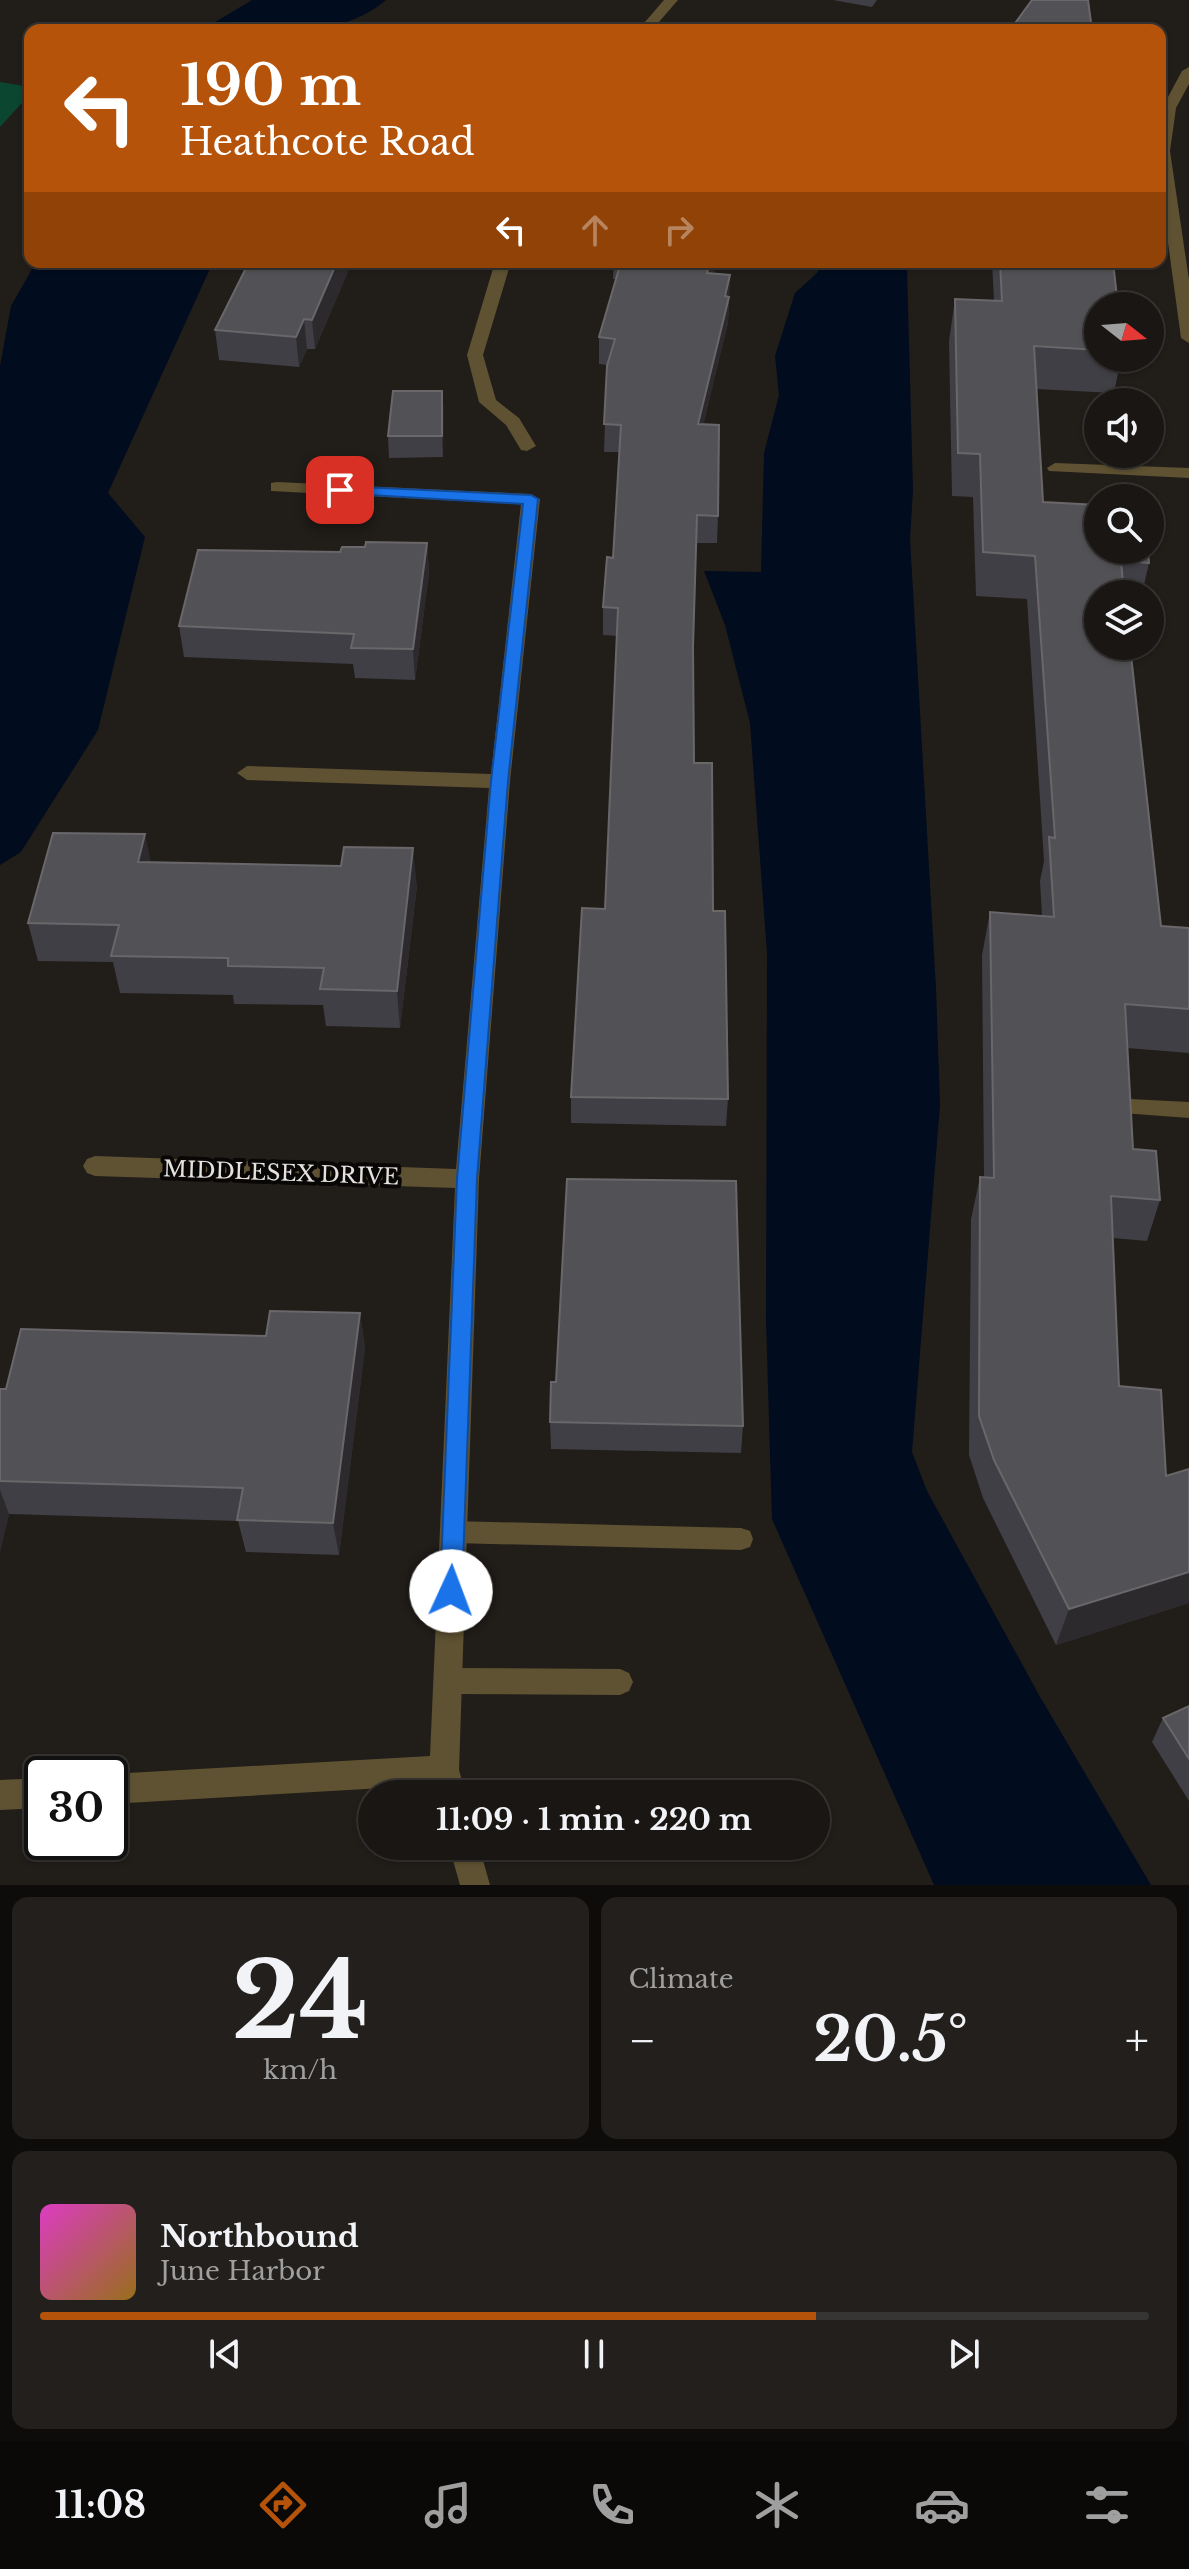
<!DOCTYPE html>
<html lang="en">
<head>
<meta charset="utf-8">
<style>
	body { margin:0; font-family:"Libre Baskerville",serif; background:#221f1c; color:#f1f3f6; height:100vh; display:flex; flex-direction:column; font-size:30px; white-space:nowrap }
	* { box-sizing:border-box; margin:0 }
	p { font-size:26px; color:#9f9fa0 }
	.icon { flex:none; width:44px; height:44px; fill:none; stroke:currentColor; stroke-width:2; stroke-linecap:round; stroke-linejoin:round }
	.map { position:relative; height:1885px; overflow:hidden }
	.details { display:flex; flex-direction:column; gap:12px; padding:12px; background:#0e0c0a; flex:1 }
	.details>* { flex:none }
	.banner { position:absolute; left:24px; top:24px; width:1142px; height:244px; border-radius:16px; box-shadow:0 2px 6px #0004,0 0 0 2px #373533; background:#b45309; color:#fff; overflow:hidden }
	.needle { width:52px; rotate:107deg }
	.controls { position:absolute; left:1084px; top:292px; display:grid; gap:16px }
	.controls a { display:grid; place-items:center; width:80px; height:80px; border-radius:50%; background:#191613; box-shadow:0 2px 6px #0004,0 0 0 2px #373533; font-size:40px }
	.speed { position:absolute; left:24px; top:1756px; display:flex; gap:16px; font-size:40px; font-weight:700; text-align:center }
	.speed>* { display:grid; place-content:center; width:104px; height:104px; border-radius:50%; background:#191613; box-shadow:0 2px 6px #0004,0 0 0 2px #373533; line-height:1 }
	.speed .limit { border:4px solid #111; border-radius:12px; background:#fff; color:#111 }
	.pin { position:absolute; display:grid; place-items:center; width:68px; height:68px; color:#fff; margin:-34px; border-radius:16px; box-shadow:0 4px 12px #0006 }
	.me { position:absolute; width:88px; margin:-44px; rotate:2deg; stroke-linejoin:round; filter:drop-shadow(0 0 6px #0008) }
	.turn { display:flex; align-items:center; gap:28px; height:168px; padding:0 24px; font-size:36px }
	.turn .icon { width:104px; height:104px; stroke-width:2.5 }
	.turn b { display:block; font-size:56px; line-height:68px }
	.lanes { display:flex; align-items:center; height:76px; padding:0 24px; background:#0003; justify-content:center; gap:40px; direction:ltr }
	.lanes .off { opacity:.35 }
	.big { font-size:60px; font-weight:700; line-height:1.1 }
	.details .tile { flex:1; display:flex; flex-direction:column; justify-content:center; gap:12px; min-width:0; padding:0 28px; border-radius:16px; background:#221f1c }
	.details .dial { align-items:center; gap:0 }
	.dial b { font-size:104px; line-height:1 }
	.song { display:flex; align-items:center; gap:24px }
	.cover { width:96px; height:96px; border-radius:12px; background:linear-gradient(135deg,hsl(310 70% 55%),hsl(40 70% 35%)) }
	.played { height:8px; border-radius:4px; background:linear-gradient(90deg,#b45309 70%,#373533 70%) }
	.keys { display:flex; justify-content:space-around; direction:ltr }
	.heat { display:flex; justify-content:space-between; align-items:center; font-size:44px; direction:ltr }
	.details .tiles { flex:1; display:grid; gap:12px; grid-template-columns:1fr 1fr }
	.tile:last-child { grid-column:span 2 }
	.trip { position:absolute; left:358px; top:1780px; width:472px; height:80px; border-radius:40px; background:#191613; box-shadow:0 2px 6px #0004,0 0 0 2px #373533; font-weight:700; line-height:80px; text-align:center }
	.tabs { display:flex; height:128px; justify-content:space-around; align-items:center; background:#0a0908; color:#9f9fa0 }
	.tabs .icon { width:56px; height:56px }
	.tabs .on { color:#b45309 }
	.tabs b { font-size:36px; color:#f1f3f6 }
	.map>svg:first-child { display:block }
	.green { fill:#0b4630 }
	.water { fill:#010c1e }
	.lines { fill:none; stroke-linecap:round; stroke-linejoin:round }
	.service { fill:#5f5232; fill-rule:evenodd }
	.minor { fill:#5f5232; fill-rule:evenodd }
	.wall { fill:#403f45 }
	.shaded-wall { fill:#2c2a2c }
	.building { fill:#525155; stroke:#69676a; stroke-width:2 }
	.route { fill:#1a73e8; stroke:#114b97; stroke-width:2 }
	.labels { text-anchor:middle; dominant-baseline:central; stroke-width:8; stroke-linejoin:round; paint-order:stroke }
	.street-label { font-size:22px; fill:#e4e1de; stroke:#090706 }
</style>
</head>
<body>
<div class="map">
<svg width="1189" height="1885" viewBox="0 0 1189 1885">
	<rect width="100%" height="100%" fill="#211d19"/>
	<path class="green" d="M0 82 30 87V94L0 127Z"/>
	<path class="water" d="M252 0H386C337 42 263 30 202 30Z
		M36 262H213L108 493 145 537 98 730 21 852 0 865V366L11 306Z
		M823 262H905L907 269 913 490 910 539 936 988 940 1105 912 1452 927 1491 1039 1695 1151 1885H934L772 1519 766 1321 767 953 750 723 725 625 704 571 761 572 764 453 779 395 775 356 795 293 817 273Z"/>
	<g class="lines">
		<path class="service" d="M1055 463 1189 468V478L1049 471 1047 468Z
			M1130 1099 1189 1102V1118L1122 1113 1119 1107 1122 1101Z
			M453 1521 741 1528 750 1531 753 1539 750 1547 741 1550 453 1543 444 1540 441 1532 444 1524Z
			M448 1668 620 1669 629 1673 633 1682 629 1691 620 1695 448 1694 439 1690 435 1681 439 1672Z"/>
		<path class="minor" d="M664 0H678L652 30H638Z
			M1189 67V84L1176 108 1170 151 1189 280V343L1181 338 1160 184V120L1162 108 1182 71Z
			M495 262H511L483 355 496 400 519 418 536 446 527 451 521 450 506 425 479 402 467 355Z
			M277 482 531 494 540 499 510 781 479 1179 459 1770 466 1794H436L434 1785 110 1804V1774L430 1756 455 1188 95 1176 87 1173 83 1166 87 1159 95 1156 456 1169 489 788 247 780 237 773 247 766 491 774 521 504 271 491V483Z
			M42 1778V1808L0 1810V1780Z
			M449 1846H479L490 1885H460Z"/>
	</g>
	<path class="wall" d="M833 0H877L872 7Z
		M249 262H352L315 349H307L299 367 219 360 215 330Z
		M614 262H716L713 274 730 275 728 323 703 424 718 516 717 543H696L693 647 694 763 713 911 728 1099 726 1126 571 1123V1097L605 909 612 761 617 636 603 635V607L613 558 620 452H604L607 365 599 364V337L616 279H613Z
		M992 262H1113L1098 306V358H1121L1114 393 1036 389 1043 502 1149 563 1142 594H1098L1161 926 1189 928V1053L1127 1048 1133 1149 1160 1200 1147 1241 1113 1238 1119 1386 1166 1476 1189 1469V1603L1056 1645 983 1498 969 1455 971 1219 980 1177 984 1178 982 955 990 912 1042 916 1040 881 1044 861 1027 599 976 596 973 497 952 496 949 341 955 299 994 301Z
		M442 391 443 457 389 458 388 436Z
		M427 543 429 573 415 680 355 678 353 664 184 657 179 626 340 552 365 547Z
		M151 862 417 886 400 1028 326 1026 323 1005 234 1004 233 995 120 993 113 962 38 961 28 923Z
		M360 1313 365 1348 339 1555 246 1552 238 1521 9 1514 0 1551V1389H6L266 1336Z
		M556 1382 743 1426 741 1453 551 1449 550 1422Z
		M1189 1706V1801L1152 1742 1163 1718Z"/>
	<path class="shaded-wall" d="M337 262H352L315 349 312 320Z
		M710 262H716L706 300 707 273Z
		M730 275 728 323 697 452 698 424Z
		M304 319 307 349 299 367 296 337Z
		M442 391 444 412 443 457 442 436Z
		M427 543 429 573 415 680 413 649Z
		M145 834 153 872 138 862Z
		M413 848 417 886 400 1028 397 991Z
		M360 1313 365 1348 339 1555 333 1523Z
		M0 1490 9 1514 0 1551Z
		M1189 1572V1603L1056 1645 1069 1609Z"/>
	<path class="building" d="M1032 0H1088L1092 30H1010Z
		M249 262H337L312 320 304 319 296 337 215 330Z
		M621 262H710L707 273 730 275 725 296 729 297 698 424 719 425 718 516 697 515 693 647 694 763H712L713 911H725L728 1099 571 1097 582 908 605 909 618 608 603 607 607 557 613 558 621 425 604 424 607 366 615 339 599 337Z
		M1000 262H1113L1118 306H1098V350L1034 346 1043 502 1098 505V550H1148L1149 563 1121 561 1124 594H1098V646H1130L1161 926 1189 928V1009L1125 1004 1133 1149 1156 1151 1160 1200 1111 1196 1119 1386 1161 1390 1166 1476 1189 1469V1572L1069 1609 994 1460 979 1416 980 1177 994 1178 990 912 1054 917 1049 837 1055 838 1035 556 983 552 980 454 958 453 955 299 1002 301Z
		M393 391H442V436H388Z
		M366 542 427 543 413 649 351 648 354 634 179 626 198 550 340 552 342 547H365Z
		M53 833 145 834 138 862 341 866 344 847 413 848 397 991 320 989 324 968 228 966V958L111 956 119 925 28 923Z
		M567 1179 736 1181 743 1426 550 1422 551 1382H556Z
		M270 1311 360 1313 333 1523 237 1520 243 1488 0 1481V1389H6L21 1329 266 1336Z
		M1189 1706V1759L1163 1718Z"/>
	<path class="route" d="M340 486 531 495 538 499 508 781 477 1179 462 1591 459 1599 451 1602 443 1599 440 1591 457 1179 491 781 523 504 335 493V487Z"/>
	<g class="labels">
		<g class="street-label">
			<text transform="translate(281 1173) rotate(2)">MIDDLESEX DRIVE</text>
		</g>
	</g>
</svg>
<div class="controls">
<a><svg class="needle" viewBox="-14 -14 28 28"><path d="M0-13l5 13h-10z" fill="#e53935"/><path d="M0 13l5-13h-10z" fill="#9f9fa0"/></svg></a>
<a><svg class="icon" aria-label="sound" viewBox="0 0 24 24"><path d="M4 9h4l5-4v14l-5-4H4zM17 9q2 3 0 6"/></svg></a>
<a><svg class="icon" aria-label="search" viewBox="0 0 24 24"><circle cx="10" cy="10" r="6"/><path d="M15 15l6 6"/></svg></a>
<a><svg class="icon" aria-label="layers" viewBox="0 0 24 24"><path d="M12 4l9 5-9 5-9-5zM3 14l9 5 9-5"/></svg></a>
</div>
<div class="speed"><div class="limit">30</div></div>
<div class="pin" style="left:340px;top:490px;background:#d93025"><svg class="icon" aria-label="arrive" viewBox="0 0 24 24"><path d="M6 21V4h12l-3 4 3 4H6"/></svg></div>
<svg class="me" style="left:451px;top:1591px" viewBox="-20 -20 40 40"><circle r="19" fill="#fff"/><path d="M0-13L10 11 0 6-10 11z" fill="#1a73e8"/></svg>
<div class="trip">11:09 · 1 min · 220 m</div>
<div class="banner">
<div class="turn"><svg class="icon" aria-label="left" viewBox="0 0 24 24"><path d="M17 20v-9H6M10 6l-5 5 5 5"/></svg><div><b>190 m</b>Heathcote Road</div></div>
<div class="lanes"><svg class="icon" aria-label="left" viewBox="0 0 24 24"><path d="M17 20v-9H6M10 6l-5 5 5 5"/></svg><svg class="icon off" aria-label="ahead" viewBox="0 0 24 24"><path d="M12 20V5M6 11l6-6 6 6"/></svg><svg class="icon off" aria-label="right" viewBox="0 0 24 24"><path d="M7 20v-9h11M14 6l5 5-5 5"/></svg></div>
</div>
</div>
<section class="details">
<div class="tiles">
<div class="tile dial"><b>24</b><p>km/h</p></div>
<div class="tile"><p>Climate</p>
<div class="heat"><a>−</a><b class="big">20.5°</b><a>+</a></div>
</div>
<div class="tile">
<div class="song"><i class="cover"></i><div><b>Northbound</b><p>June Harbor</p></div></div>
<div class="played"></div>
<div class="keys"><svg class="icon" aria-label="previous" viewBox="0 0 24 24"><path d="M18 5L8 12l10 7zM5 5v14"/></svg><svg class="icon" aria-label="pause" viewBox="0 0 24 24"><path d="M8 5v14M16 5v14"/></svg><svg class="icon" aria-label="next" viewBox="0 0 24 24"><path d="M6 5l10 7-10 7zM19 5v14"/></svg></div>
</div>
</div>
</section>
<nav class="tabs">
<b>11:08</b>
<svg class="icon on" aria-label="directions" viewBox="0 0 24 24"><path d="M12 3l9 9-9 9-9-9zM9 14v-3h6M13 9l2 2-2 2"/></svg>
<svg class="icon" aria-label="music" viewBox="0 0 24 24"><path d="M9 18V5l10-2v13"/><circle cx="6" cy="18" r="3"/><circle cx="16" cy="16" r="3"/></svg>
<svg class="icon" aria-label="phone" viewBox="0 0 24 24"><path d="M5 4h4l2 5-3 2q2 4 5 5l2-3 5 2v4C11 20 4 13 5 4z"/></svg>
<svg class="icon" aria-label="climate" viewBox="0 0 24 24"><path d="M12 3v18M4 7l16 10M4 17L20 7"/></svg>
<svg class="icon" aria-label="car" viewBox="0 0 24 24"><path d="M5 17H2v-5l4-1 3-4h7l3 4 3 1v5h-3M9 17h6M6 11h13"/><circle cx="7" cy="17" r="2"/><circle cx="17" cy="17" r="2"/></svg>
<svg class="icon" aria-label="filters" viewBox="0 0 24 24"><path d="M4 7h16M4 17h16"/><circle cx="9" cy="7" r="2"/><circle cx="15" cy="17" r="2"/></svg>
</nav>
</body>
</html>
